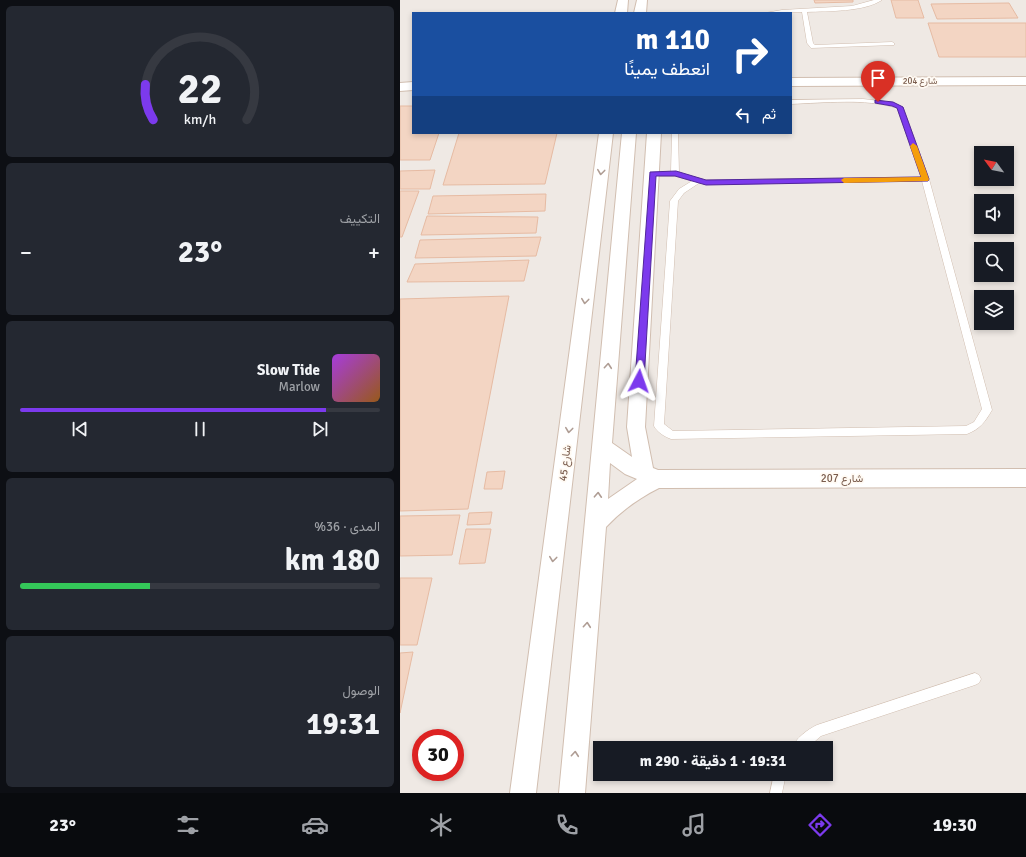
<!DOCTYPE html>
<html lang="ar">
<head>
<meta charset="utf-8">
<style>
	body { margin:0; font-family:Signika,Vazirmatn,sans-serif; background:#242831; color:#f1f3f6; direction:rtl; height:100vh; display:flex; flex-direction:column; font-size:15px; white-space:nowrap }
	* { box-sizing:border-box; margin:0 }
	p { font-size:13px; color:#9ea1a6 }
	.icon { flex:none; width:22px; height:22px; fill:none; stroke:currentColor; stroke-width:2; stroke-linecap:round; stroke-linejoin:round }
	.map { position:relative; flex:1; overflow:hidden; direction:ltr }
	.details { display:flex; flex-direction:column; gap:6px; padding:6px; background:#0d0f14; width:400px }
	.details>* { flex:none }
	.hud { position:absolute; left:12px; top:12px; width:380px; height:122px; border-radius:0px; box-shadow:0 2px 6px #0003; direction:rtl; background:#1a4fa0; color:#fff; overflow:hidden }
	.needle { width:26px; rotate:302deg }
	.buttons { position:absolute; left:574px; top:146px; display:grid; gap:8px }
	.buttons a { display:grid; place-items:center; width:40px; height:40px; border-radius:0px; background:#171b24; box-shadow:0 2px 6px #0003; font-size:20px }
	.speed { position:absolute; left:12px; top:729px; display:flex; gap:8px; font-size:20px; font-weight:700; text-align:center }
	.speed>* { display:grid; place-content:center; width:52px; height:52px; border-radius:50%; background:#171b24; box-shadow:0 2px 6px #0003; line-height:1 }
	.speed .limit { border:6px solid #d22; background:#fff; color:#111 }
	.pin { position:absolute; display:grid; place-items:center; width:34px; height:34px; color:#fff; margin:-41px -17px; border-radius:50% 50% 50% 0; rotate:-45deg; box-shadow:0 0 4px #0007 }
	.pin .icon { rotate:45deg }
	.me { position:absolute; width:44px; margin:-22px; rotate:4deg; stroke-linejoin:round; filter:drop-shadow(0 0 3px #0008) }
	.turn { display:flex; align-items:center; gap:14px; height:84px; padding:0 16px; font-size:18px }
	.turn .icon { width:52px; height:52px; stroke-width:2.5 }
	.turn b { display:block; font-size:28px; line-height:34px }
	.then { display:flex; align-items:center; height:38px; padding:0 16px; background:#0003; gap:8px; font-size:15px }
	.big { font-size:30px; font-weight:800; line-height:1.1 }
	.details .card { flex:1; display:flex; flex-direction:column; justify-content:center; gap:6px; min-width:0; padding:0 14px; border-radius:6px; background:#242831 }
	.details .dial { align-items:center; gap:0 }
	.dial svg { height:104px; overflow:visible; fill:none; stroke:#363941; stroke-width:7; stroke-linecap:round; text-anchor:middle }
	.dial text { fill:#f1f3f6; stroke:none }
	.song { display:flex; align-items:center; gap:12px }
	.cover { width:48px; height:48px; border-radius:6px; background:linear-gradient(135deg,hsl(280 70% 55%),hsl(30 70% 35%)) }
	.played { height:4px; border-radius:2px; background:linear-gradient(90deg,#7c3aed 85%,#363941 85%) }
	.keys { display:flex; justify-content:space-around; direction:ltr }
	.heat { display:flex; justify-content:space-between; align-items:center; font-size:22px; direction:ltr }
	.charge { height:6px; border-radius:3px; background:linear-gradient(90deg,#34c759 36%,#363941 0) }
	.trip { position:absolute; left:193px; top:741px; width:240px; height:40px; border-radius:0px; background:#171b24; box-shadow:0 2px 6px #0003; font-weight:800; line-height:40px; text-align:center; direction:rtl }
	.tab-bar { display:flex; height:64px; justify-content:space-around; align-items:center; background:#090b0e; color:#9ea1a6 }
	.tab-bar .icon { width:28px; height:28px }
	.tab-bar .on { color:#7c3aed }
	.tab-bar b { font-size:18px; color:#f1f3f6 }
	main { display:flex; flex:1; min-height:0 }
	.map>svg:first-child { display:block }
	.industrial { fill:#efe9e4; fill-rule:evenodd }
	.building { fill:#f3d5c3; stroke:#e6bba3 }
	.lines { fill:none; stroke-linecap:round; stroke-linejoin:round }
	.lane-casing { stroke:#d1beb0; stroke-width:1 }
	.street-casing { stroke:#d1beb0; stroke-width:2 }
	.lane { fill:#fff; fill-rule:evenodd }
	.street { fill:#fff; fill-rule:evenodd }
	.oneway { stroke:#af9d94 }
	.route { fill:#7c3aed; stroke:#51269a }
	.slow { fill:#f59e0b }
	.labels { text-anchor:middle; dominant-baseline:central; stroke-width:3.5; stroke-linejoin:round; paint-order:stroke }
	.far-street-label { font-size:9px; fill:#7a5c4d; stroke:#fffaf3 }
	.street-label { font-size:11px; fill:#7a5c4d; stroke:#fffaf3 }
</style>
</head>
<body>
<main>
<div class="map">
<svg width="626" height="793" viewBox="0 0 626 793">
	<rect width="100%" height="100%" fill="#fdf6ec"/>
	<path class="industrial" d="M0 0H626V793H0ZM13 13H391V133H13ZM581 153H607V179H581ZM581 201H607V227H581ZM581 249H607V275H581ZM581 297H607V323H581ZM21 738H55V772H21ZM200 748H426V774H200Z"/>
	<path class="building" d="M414 0H453V2L415 3Z
		M491 0H518L524 18H496Z
		M609 3 618 18 537 19 531 4Z
		M528 23H626V57H539Z
		M0 106H13V133H39L30 160H0Z
		M59 133H157L145 184 43 185Z
		M35 170 30 189H0V171Z
		M0 191H19L2 237H0Z
		M146 194 145 211 28 214 33 196Z
		M27 216 138 217 136 233 21 235Z
		M141 237 136 256 15 258 20 240Z
		M129 260 124 281 7 282 15 264Z
		M109 296 68 509 0 511V299Z
		M105 471 102 489H84L87 472Z
		M92 512 90 524 67 525 69 513Z
		M60 515 52 555 0 556V516Z
		M66 529H91L85 563 59 564Z
		M0 578H32L17 645H0Z
		M13 652 0 713V653Z"/>
	<g class="lines">
		<defs>
			<path id="lane" d="M474 0H482C464 12 428 11 407 12L413 43 415 45 492 42 494 43V45L411 48 407 43 402 12 365 13 382 10 452 6Z
				M463 99 490 102 503 107 529 179 592 410C585 422 580 429 567 434L271 439C265 437 257 432 254 426L270 201 279 189 292 181 275 176H252L248 174 252 172H271L272 133H278L279 173 306 180 521 177 497 108C464 98 425 103 391 104V100ZM522 181 582 409 574 422 566 426 273 431 264 424 278 201 284 193 299 183 306 184Z
				M575 673 579 675 581 679 579 683 575 685 421 736 407 748H392C395 739 408 729 417 725Z
				M374 774H386L382 793H370Z"/>
			<path id="street" d="M218 0H228L227 13H215Z
				M237 0H247L246 13H234Z
				M626 77V85L391 86V78Z
				M13 82V90L0 91V83Z
				M199 133H213L136 793H110Z
				M222 133H236L212 443 232 457 227 427 247 133H261L245 427 253 468 258 470 626 469V487L259 488C239 498 221 511 206 527L185 793H159ZM210 463 225 474 237 479 208 499Z"/>
		</defs>
		<use href="#lane" class="lane-casing"/>
		<use href="#street" class="street-casing"/>
		<use href="#lane" class="lane"/>
		<use href="#street" class="street"/>
	</g>
	<defs><path id="oneway-chevron" d="M-2-3.5L2.5 0L-2 3.5" fill="none" stroke-width="1.6" stroke-linecap="round" stroke-linejoin="round"/></defs>
	<g class="oneway">
		<use href="#oneway-chevron" transform="translate(201 172) rotate(97)"/>
		<use href="#oneway-chevron" transform="translate(185 301) rotate(97)"/>
		<use href="#oneway-chevron" transform="translate(208 366) rotate(-85)"/>
		<use href="#oneway-chevron" transform="translate(169 430) rotate(97)"/>
		<use href="#oneway-chevron" transform="translate(198 495) rotate(-87)"/>
		<use href="#oneway-chevron" transform="translate(153 559) rotate(97)"/>
		<use href="#oneway-chevron" transform="translate(187 625) rotate(-85)"/>
		<use href="#oneway-chevron" transform="translate(175 754) rotate(-85)"/>
	</g>
	<path class="route" d="M475 100 493 102 503 107 529 179 528 181 306 185 275 176H256L244 381 239 385 236 384 235 381 250 172 276 171 306 180 521 177 497 108 492 106 475 103Z"/>
	<path class="slow" d="M513 143 517 146 529 179 528 181 444 183 441 180 444 178 521 177 510 146Z"/>
	<g class="labels">
		<g class="far-street-label">
			<text x="520" y="81">شارع 204</text>
		</g>
		<g class="street-label">
			<text transform="translate(165 463) rotate(-83)">شارع 45</text>
			<text x="442" y="478">شارع 207</text>
		</g>
	</g>
</svg>
<div class="buttons">
<a><svg class="needle" viewBox="-14 -14 28 28"><path d="M0-13l5 13h-10z" fill="#e53935"/><path d="M0 13l5-13h-10z" fill="#9ea1a6"/></svg></a>
<a><svg class="icon" aria-label="sound" viewBox="0 0 24 24"><path d="M4 9h4l5-4v14l-5-4H4zM17 9q2 3 0 6"/></svg></a>
<a><svg class="icon" aria-label="search" viewBox="0 0 24 24"><circle cx="10" cy="10" r="6"/><path d="M15 15l6 6"/></svg></a>
<a><svg class="icon" aria-label="layers" viewBox="0 0 24 24"><path d="M12 4l9 5-9 5-9-5zM3 14l9 5 9-5"/></svg></a>
</div>
<div class="speed"><div class="limit">30</div></div>
<div class="pin" style="left:478px;top:102px;background:#d93025"><svg class="icon" aria-label="arrive" viewBox="0 0 24 24"><path d="M6 21V4h12l-3 4 3 4H6"/></svg></div>
<svg class="me" style="left:239px;top:381px" viewBox="-20 -20 40 40"><path d="M0-17L14 15 0 8-14 15z" fill="#7c3aed" stroke="#fff" stroke-width="4"/></svg>
<div class="trip">19:31 · 1 دقيقة · 290 m</div>
<div class="hud">
<div class="turn"><svg class="icon" aria-label="right" viewBox="0 0 24 24"><path d="M7 20v-9h11M14 6l5 5-5 5"/></svg><div><b>110 m</b>انعطف يمينًا</div></div>
<div class="then">ثم<svg class="icon" aria-label="left" viewBox="0 0 24 24"><path d="M17 20v-9H6M10 6l-5 5 5 5"/></svg></div>
</div>
</div>
<section class="details">
<div class="card dial"><svg viewBox="0 0 100 80">
<path d="M14 69A42 42 0 1 1 86 69"/>
<path d="M14 69A42 42 0 0 1 8 42" stroke="#7c3aed"/>
<text x="50" y="56" font-size="32" font-weight="700">22</text>
<text x="50" y="72" font-size="11">km/h</text>
</svg></div>
<div class="card"><p>التكييف</p>
<div class="heat"><a>−</a><b class="big">23°</b><a>+</a></div>
</div>
<div class="card">
<div class="song"><i class="cover"></i><div><b>Slow Tide</b><p>Marlow</p></div></div>
<div class="played"></div>
<div class="keys"><svg class="icon" aria-label="previous" viewBox="0 0 24 24"><path d="M18 5L8 12l10 7zM5 5v14"/></svg><svg class="icon" aria-label="pause" viewBox="0 0 24 24"><path d="M8 5v14M16 5v14"/></svg><svg class="icon" aria-label="next" viewBox="0 0 24 24"><path d="M6 5l10 7-10 7zM19 5v14"/></svg></div>
</div>
<div class="card"><p>المدى · 36%</p><b class="big">180 km</b><div class="charge"></div></div>
<div class="card"><p>الوصول</p><b class="big">19:31</b></div>
</section>
</main>
<nav class="tab-bar">
<b>19:30</b>
<svg class="icon on" aria-label="directions" viewBox="0 0 24 24"><path d="M12 3l9 9-9 9-9-9zM9 14v-3h6M13 9l2 2-2 2"/></svg>
<svg class="icon" aria-label="music" viewBox="0 0 24 24"><path d="M9 18V5l10-2v13"/><circle cx="6" cy="18" r="3"/><circle cx="16" cy="16" r="3"/></svg>
<svg class="icon" aria-label="phone" viewBox="0 0 24 24"><path d="M5 4h4l2 5-3 2q2 4 5 5l2-3 5 2v4C11 20 4 13 5 4z"/></svg>
<svg class="icon" aria-label="climate" viewBox="0 0 24 24"><path d="M12 3v18M4 7l16 10M4 17L20 7"/></svg>
<svg class="icon" aria-label="car" viewBox="0 0 24 24"><path d="M5 17H2v-5l4-1 3-4h7l3 4 3 1v5h-3M9 17h6M6 11h13"/><circle cx="7" cy="17" r="2"/><circle cx="17" cy="17" r="2"/></svg>
<svg class="icon" aria-label="filters" viewBox="0 0 24 24"><path d="M4 7h16M4 17h16"/><circle cx="9" cy="7" r="2"/><circle cx="15" cy="17" r="2"/></svg>
<b>23°</b>
</nav>
</body>
</html>
